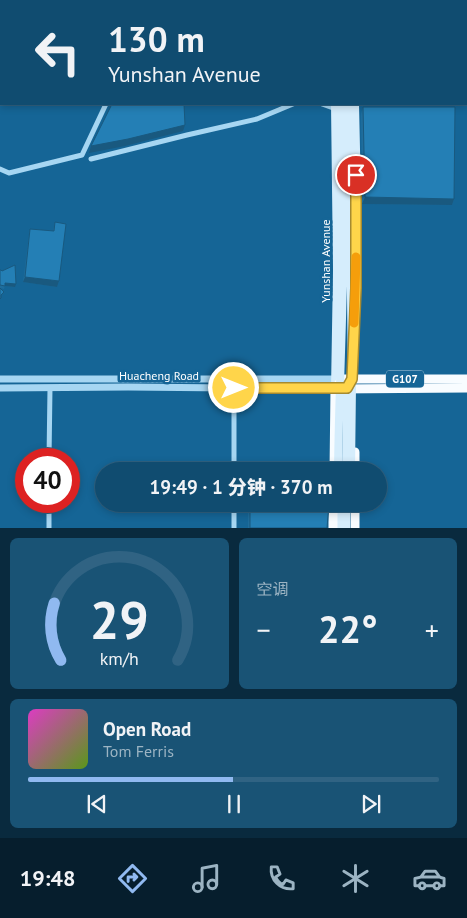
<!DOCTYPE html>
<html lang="zh">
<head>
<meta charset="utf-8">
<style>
	body { margin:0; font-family:"PT Sans","Noto Sans SC",sans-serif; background:#195375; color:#f1f3f6; height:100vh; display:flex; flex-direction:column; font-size:19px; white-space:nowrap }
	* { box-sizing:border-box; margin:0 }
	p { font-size:16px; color:#9cb4c3 }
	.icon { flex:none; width:28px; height:28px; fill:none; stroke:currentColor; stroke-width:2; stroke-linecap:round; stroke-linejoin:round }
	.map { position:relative; height:528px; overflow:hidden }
	.details { display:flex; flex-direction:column; gap:10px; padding:10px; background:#092a3e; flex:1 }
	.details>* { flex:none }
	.banner { position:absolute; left:0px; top:0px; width:468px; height:105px; box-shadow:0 2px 8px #0003,0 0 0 1px #306383; background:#104c70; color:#f1f3f6; overflow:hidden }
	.speed { position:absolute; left:15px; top:448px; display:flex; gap:10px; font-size:25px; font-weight:700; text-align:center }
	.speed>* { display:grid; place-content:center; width:65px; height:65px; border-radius:50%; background:#104c70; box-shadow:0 2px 8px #0003,0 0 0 1px #306383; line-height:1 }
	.speed .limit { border:8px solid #d22; background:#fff; color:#111 }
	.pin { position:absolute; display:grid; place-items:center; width:42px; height:42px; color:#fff; margin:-21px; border:2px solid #fff; border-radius:50%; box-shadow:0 1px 5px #0007 }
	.me { position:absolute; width:55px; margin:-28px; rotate:90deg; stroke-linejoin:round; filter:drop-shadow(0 0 4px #0008) }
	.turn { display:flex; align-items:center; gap:18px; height:105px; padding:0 25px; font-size:22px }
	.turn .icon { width:65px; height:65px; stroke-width:2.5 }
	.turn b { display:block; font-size:35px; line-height:42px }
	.big { font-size:38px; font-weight:800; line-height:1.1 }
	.details .widget { flex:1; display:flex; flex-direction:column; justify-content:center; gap:8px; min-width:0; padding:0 18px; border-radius:8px; background:#195375 }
	.details .dial { align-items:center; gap:0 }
	.dial svg { height:130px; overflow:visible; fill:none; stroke:#306383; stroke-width:7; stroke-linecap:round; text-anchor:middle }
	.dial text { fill:#f1f3f6; stroke:none }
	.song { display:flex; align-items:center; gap:15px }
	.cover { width:60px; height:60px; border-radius:8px; background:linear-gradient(135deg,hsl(310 70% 55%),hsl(90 70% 35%)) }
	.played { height:5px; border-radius:2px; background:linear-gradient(90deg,#90b9f0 50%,#306383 50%) }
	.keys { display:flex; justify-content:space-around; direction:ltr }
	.heat { display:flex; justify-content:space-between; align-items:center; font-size:28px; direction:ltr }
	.details .tiles { flex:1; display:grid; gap:10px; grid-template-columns:1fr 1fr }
	.widget:last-child { grid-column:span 2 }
	.trip { position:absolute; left:95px; top:462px; width:292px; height:50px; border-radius:25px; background:#104c70; box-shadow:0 2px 8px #0003,0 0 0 1px #306383; font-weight:800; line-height:50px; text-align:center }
	.tabs { display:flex; height:80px; justify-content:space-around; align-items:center; background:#061e2d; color:#9cb4c3 }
	.tabs .icon { width:35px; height:35px }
	.tabs .selected { color:#90b9f0 }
	.tabs b { font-size:22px; color:#f1f3f6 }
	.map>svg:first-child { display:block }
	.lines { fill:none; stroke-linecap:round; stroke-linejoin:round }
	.minor { stroke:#a6d6f2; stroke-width:5 }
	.tertiary { stroke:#a6d6f2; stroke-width:7 }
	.secondary { stroke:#d5edfc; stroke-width:8 }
	.trunk { stroke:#f8fcff; stroke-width:9 }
	.secondary-bridge { stroke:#d5edfc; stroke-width:8 }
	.wall { fill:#1f6d9c }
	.shaded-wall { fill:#19597f }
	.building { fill:#247fb5; stroke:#19597f }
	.route-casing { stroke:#a68a30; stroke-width:12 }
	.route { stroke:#ffd54a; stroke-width:9 }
	.slow { stroke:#f59e0b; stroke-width:9 }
	.labels { text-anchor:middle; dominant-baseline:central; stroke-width:5; stroke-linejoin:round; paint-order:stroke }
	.shield { fill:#156596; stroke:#b9d1e0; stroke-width:1 }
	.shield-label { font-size:11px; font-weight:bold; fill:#fff }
	.street-label { font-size:12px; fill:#fff; stroke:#156596 }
</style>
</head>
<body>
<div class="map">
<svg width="467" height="528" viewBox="0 0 467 528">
	<rect width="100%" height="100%" fill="#156596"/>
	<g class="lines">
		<path class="minor" d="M243 0 244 1
			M153 1V0
			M322 104 336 109
			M91 159 187 135 257 119 293 104
			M0 169 9 173 82 155 106 104
			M234 388V471
			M49 459 50 388
			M49 528V501
			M234 528V504"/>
		<path class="tertiary" d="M0 379H339
			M0 388 128 387 335 389"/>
		<path class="secondary" d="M334 0V1
			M346 0V1
			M341 104 344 210
			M347 104 350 210
			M355 315 357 194 355 104
			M335 389 337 270 335 104
			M346 471 347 388 349 384
			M338 528V504
			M346 528V504"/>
		<path class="trunk" d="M335 389 467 388
			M334 471 335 389 342 379H467
			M355 471V452
			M333 528V504
			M355 528V504"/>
		<path class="secondary-bridge" d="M350 210 352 385 351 471
			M338 471C339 384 344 297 344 210"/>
	</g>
	<path class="wall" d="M363 107 454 199 452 205 362 204 361 114Z
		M55 222 59 281 57 287 23 282 29 234 30 229 53 231Z
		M0 270 15 287 5 286 4 289 0 288Z
		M248 504H329L327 528H248Z"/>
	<path class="shaded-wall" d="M185 125 183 131 125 146 89 153 91 146Z
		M365 197 454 199 452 205 362 204Z
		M25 277 59 281 57 287 23 282Z
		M5 283 16 284 15 287 5 286Z"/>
	<path class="building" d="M367 0H388V1H367Z
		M112 104H184L185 125 128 139 91 146Z
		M363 107H455L454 199 365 197Z
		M55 222 66 224 59 281 25 277 30 229 54 231Z
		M15 265 16 284 5 283V286L0 285V270H1L2 271Z
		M0 288 4 292 1 295V298L0 299Z
		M250 504H329L327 528H250Z"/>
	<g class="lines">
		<defs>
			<path id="route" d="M234 388H347L352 379 356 288V175"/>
		</defs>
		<use href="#route" class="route-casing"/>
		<use href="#route" class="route"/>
		<path class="slow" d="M354 323 356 257"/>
	</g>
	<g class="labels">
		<rect class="shield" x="386" y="370.5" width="38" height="17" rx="4"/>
		<g class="shield-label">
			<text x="405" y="379">G107</text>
		</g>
		<g class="street-label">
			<text transform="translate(325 261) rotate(-90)">Yunshan Avenue</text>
			<text x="159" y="375">Huacheng Road</text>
		</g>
	</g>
</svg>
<div class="speed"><div class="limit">40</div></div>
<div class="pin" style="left:356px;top:175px;background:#d93025"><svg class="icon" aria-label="arrive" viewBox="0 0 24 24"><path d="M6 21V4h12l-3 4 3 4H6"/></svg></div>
<svg class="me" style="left:234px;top:388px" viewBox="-20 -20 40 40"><circle r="17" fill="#ffd54a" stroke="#fff" stroke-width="3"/><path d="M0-11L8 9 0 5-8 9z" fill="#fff"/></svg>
<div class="trip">19:49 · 1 分钟 · 370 m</div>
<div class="banner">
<div class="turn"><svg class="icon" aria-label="left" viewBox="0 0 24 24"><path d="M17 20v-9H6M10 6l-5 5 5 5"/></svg><div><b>130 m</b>Yunshan Avenue</div></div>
</div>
</div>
<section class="details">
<div class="tiles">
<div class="widget dial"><svg viewBox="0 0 100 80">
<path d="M14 69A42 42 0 1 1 86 69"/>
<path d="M14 69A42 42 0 0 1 10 34" stroke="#90b9f0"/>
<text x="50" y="56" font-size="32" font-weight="700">29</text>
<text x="50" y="72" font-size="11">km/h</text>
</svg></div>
<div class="widget"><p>空调</p>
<div class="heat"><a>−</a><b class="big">22°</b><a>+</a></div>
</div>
<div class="widget">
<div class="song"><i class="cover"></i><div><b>Open Road</b><p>Tom Ferris</p></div></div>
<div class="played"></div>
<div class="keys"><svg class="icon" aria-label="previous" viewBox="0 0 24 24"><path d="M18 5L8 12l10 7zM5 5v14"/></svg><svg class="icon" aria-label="pause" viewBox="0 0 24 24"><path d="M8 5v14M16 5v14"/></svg><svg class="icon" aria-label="next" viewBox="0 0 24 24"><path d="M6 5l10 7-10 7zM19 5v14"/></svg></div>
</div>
</div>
</section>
<nav class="tabs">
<b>19:48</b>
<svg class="icon selected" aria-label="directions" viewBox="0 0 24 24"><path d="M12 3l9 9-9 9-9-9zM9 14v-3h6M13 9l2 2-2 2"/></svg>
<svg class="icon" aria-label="music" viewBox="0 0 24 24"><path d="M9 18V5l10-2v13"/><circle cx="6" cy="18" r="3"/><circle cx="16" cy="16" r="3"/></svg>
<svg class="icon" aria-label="phone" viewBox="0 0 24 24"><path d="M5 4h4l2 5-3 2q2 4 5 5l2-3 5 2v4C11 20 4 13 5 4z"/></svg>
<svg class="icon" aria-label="climate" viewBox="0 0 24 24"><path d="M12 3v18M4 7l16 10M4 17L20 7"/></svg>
<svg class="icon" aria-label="car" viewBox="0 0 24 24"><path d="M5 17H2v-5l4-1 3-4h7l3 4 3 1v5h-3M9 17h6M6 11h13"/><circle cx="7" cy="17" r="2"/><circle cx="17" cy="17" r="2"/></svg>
</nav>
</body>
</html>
